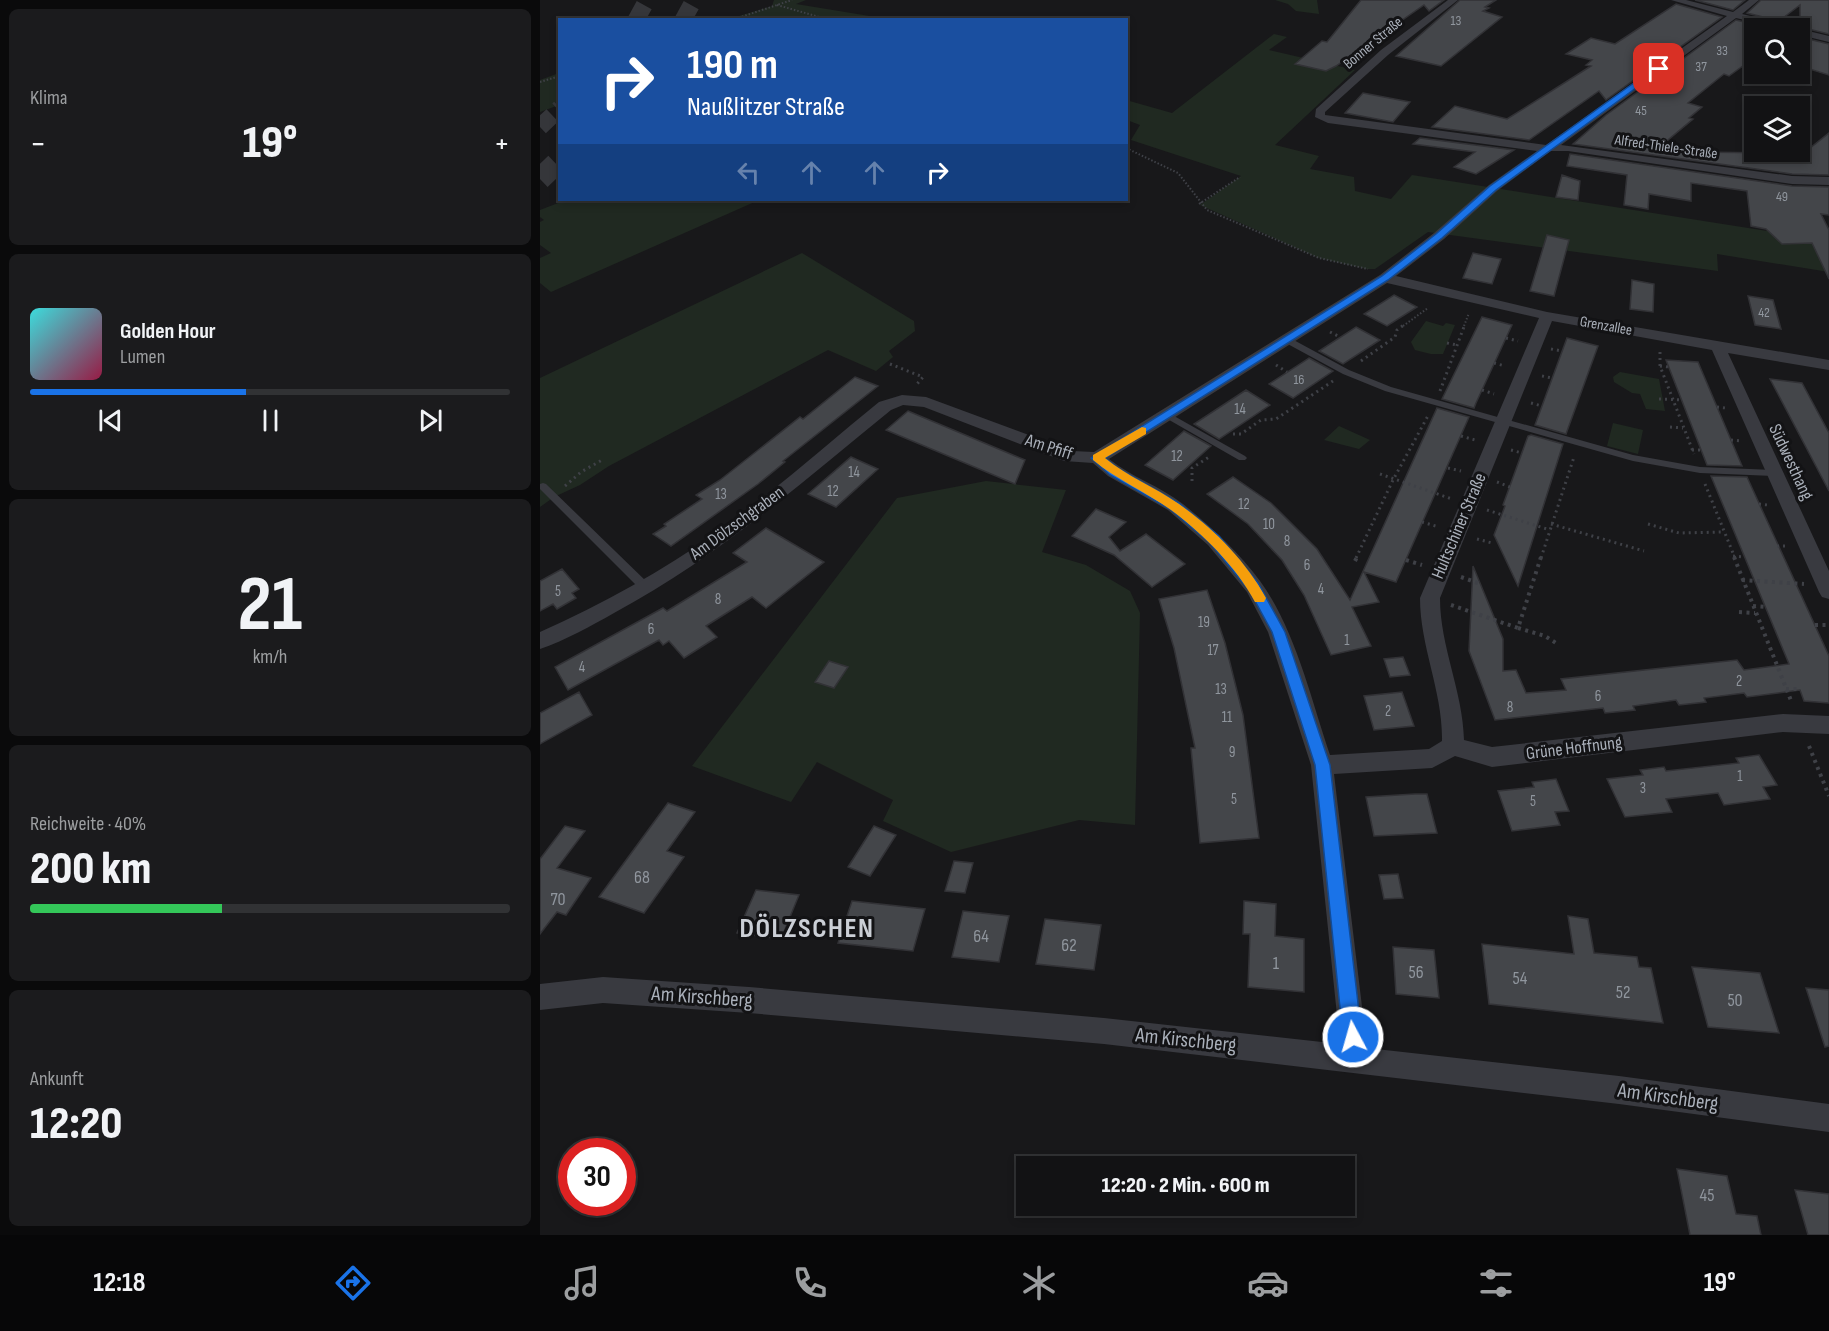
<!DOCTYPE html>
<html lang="de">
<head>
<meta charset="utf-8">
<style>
	body { margin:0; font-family:"Sofia Sans Condensed",sans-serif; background:#1b1b1d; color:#f1f3f6; height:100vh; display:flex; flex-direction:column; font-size:22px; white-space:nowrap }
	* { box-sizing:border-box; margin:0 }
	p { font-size:20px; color:#9c9ea0 }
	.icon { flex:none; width:33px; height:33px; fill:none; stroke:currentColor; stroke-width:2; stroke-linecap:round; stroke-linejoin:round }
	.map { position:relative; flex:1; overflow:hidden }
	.panel { display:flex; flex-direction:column; gap:9px; padding:9px; background:#0a0a0b; width:540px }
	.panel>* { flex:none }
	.banner { position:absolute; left:18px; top:18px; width:570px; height:183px; border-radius:0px; box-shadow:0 3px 9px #0003,0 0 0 2px #313234; background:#1a4fa0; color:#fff; overflow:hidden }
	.tools { position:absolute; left:1204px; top:18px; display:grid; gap:12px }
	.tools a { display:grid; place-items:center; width:66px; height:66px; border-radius:0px; background:#121214; box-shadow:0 3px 9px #0003,0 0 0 2px #313234; font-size:30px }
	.speed { position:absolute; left:18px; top:1138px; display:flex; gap:12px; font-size:30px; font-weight:700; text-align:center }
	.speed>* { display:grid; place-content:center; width:78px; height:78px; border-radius:50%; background:#121214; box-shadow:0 3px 9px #0003,0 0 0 2px #313234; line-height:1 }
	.speed .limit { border:9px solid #d22; background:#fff; color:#111 }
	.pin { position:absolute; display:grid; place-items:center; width:51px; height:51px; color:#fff; margin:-26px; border-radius:12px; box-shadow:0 3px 9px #0006 }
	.me { position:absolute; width:66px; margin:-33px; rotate:354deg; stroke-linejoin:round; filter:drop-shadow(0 0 4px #0008) }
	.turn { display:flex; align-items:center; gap:21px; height:126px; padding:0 30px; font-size:27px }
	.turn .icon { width:78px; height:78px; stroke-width:2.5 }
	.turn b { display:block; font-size:42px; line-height:51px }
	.lanes { display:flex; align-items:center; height:57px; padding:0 30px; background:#0003; justify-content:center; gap:30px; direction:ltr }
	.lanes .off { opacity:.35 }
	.big { font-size:45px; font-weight:800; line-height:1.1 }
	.panel .widget { flex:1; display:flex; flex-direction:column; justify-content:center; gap:9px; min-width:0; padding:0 21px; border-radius:9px; background:#1b1b1d }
	.panel .dial { align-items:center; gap:0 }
	.dial b { font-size:78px; line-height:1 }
	.song { display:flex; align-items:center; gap:18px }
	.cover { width:72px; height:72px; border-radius:9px; background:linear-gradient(135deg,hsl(180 70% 55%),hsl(340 70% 35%)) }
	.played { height:6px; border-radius:3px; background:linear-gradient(90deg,#1a73e8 45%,#313234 45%) }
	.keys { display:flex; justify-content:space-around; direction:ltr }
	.heat { display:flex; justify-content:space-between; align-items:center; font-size:33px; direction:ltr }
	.charge { height:9px; border-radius:4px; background:linear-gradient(90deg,#34c759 40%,#313234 0) }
	.trip { position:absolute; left:476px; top:1156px; width:339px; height:60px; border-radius:0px; background:#121214; box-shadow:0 3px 9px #0003,0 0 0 2px #313234; font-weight:800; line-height:60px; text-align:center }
	.dock { display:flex; height:96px; justify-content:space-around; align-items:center; background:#070708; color:#9c9ea0 }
	.dock .icon { width:42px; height:42px }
	.dock .selected { color:#1a73e8 }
	.dock b { font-size:27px; color:#f1f3f6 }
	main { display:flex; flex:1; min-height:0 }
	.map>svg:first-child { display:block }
	.green { fill:#202921 }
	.building { fill:#44464a; stroke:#323236; stroke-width:1.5 }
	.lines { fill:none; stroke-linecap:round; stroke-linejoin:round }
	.motorway-tunnel-far1 { stroke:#35363a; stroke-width:17; stroke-dasharray:17 8; stroke-linecap:butt }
	.motorway-tunnel { stroke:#35363a; stroke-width:22; stroke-dasharray:22 10; stroke-linecap:butt }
	.path-far2 { stroke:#3f4147; stroke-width:2; stroke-dasharray:1.5 2; stroke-linecap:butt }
	.path-far1 { stroke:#3f4147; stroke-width:3; stroke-dasharray:2 4; stroke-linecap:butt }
	.path { stroke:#3f4147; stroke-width:4; stroke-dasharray:3 4.5; stroke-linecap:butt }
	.service { fill:#393a40; fill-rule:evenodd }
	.minor { fill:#393a40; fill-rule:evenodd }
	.route { fill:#1a73e8; stroke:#114b97; stroke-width:1.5 }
	.slow { fill:#f59e0b }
	.labels { text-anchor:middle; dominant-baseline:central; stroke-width:6; stroke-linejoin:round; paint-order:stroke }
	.far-number-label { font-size:14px; fill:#90969e }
	.far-street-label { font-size:15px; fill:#aab0ba; stroke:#131315 }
	.number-label { font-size:15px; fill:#90969e }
	.street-label { font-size:18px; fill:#aab0ba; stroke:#131315 }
	.near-number-label { font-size:18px; fill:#90969e }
	.near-street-label { font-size:21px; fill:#aab0ba; stroke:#131315 }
	.near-district-label { font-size:28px; font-weight:bold; letter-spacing:1.5px; fill:#cbcfd6; stroke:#131315 }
</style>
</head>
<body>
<main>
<section class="panel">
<div class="widget"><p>Klima</p>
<div class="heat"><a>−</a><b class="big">19°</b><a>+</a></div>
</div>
<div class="widget">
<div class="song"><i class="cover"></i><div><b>Golden Hour</b><p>Lumen</p></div></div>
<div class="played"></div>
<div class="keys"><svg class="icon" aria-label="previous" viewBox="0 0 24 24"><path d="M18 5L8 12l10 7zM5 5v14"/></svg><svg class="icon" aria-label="pause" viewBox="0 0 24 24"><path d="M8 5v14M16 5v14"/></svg><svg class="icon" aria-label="next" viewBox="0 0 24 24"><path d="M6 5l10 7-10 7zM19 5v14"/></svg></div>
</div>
<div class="widget dial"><b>21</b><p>km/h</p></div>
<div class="widget"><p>Reichweite · 40%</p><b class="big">200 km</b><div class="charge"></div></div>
<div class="widget"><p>Ankunft</p><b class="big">12:20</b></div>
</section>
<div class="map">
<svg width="1289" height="1235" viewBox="0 0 1289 1235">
	<rect width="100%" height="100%" fill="#18181a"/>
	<path class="green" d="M234 0H266L256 4 348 19H189L232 6Z
		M735 0H777L779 14 756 11 748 4Z
		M734 34 747 37 729 50 815 70 735 145 779 156 770 169 814 177 815 191 851 199 872 175 1271 238 1289 272 1177 254 1178 271 888 232 835 269H827L779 258 660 205 701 176 591 140 600 125 587 120 586 100 632 113Z
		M19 73V105L0 112V80Z
		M26 200H219L11 292 0 283V258L11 253 0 245V222L4 220 0 217V210Z
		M262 253 374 321 375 331 349 351 353 357 336 371 288 350 69 466 40 485 14 497 0 507V378Z
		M886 321 903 326 906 323 915 325 903 354H891L875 350 871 342Z
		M1080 372 1119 379 1125 411 1106 409 1100 394 1092 393 1074 382 1073 377Z
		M1073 423 1103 430 1098 454 1067 446Z
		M799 426 830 440 819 449 784 440Z
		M446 481 526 490 502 552 546 565 590 591 600 613 595 825 539 820 411 852 343 821 353 800 277 762 251 802 152 766 357 498Z"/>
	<path class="building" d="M821 0H904L889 11 884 5 796 66 786 71 755 64 782 41 787 42Z
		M920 0H956L945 7 949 8 943 11 962 17 901 66 856 56Z
		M1155 0H1205L1193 10Z
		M1221 0H1289V34L1260 27V5L1239 21 1207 13Z
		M1136 4 1182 17 1066 100 1059 91 989 140 892 127 915 106 967 119 1051 66 1046 65 1052 60 1026 54 1051 38 1075 44Z
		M1196 20 1229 28H1215V57L1189 76 1184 74 1148 103 1162 107 1149 118 1153 119 1122 145 1152 148V152L1246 153 1265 152 1289 133V175L1252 174 1033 144 1066 115Z
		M1260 37 1289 44V75L1260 66Z
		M823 93 870 102 853 122 805 113Z
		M880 138 974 150 936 174 914 167 935 152 873 144Z
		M1030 154 1252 186 1289 187V215L1281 214 1289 230V279L1272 243 1242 244 1226 229 1211 226 1207 191 1151 183V201L1109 194 1108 209 1084 205 1087 175 1027 166Z
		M1022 175 1040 181 1038 200 1016 197Z
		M1007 235 1029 240 1014 296 990 291Z
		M933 253 961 259 952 284 923 278Z
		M1092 280 1114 284 1113 312 1090 309Z
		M854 295 877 307 847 326 824 314Z
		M1208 296 1233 300 1241 329 1215 325Z
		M942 317 972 325 936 403 934 408 902 399Z
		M816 327 840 340 803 364 779 351Z
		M1027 338 1058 346 1026 434 995 425Z
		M769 358 793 371 753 398 729 384Z
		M1126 360 1158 362 1202 466 1167 465Z
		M315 377 338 386 243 461 245 462 218 484 131 546 113 534 126 526 124 524 162 499 156 495 180 480 260 417 263 419Z
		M1230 379 1262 383 1289 433V491Z
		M706 390 730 405 679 439 654 424Z
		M897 408 929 417 856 582 824 572 839 602 812 607 831 646 791 655 764 595 742 560 708 524 667 494 693 477 731 503 777 549 810 600Z
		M368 411 485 460 475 484 346 430Z
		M644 431 671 446 633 480 605 465Z
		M991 435 1023 444 978 586 954 535 965 506 963 505 988 436Z
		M311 457 338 469 296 507 268 494Z
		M1171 476 1207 477 1289 656V703L1264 701 1260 690 1207 697 1204 693 1164 698 1166 702 1139 705 1136 700 1093 706 1095 710 1065 713 1063 708 955 720 929 651 933 566 963 639V671L976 670 986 693 1026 690 1021 679 1197 660 1204 670 1249 664Z
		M556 509 586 522 569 537 580 551 606 534 645 564 612 587 574 555 532 536Z
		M226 528 284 562 226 608 212 597 166 626 177 637 144 658 129 641 123 645 119 640 28 690 15 667 123 608 127 611 207 562 193 553Z
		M22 569 39 589 32 593 36 598 17 609 13 604 0 611V581Z
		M667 590 685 643 703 715 719 838 660 843 651 748H655L634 648 619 599Z
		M863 657 870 675 850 677 844 659Z
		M289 661 308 667 294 688 275 682Z
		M39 692 52 715 0 744V713Z
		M862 692 874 726 834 730 824 696Z
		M1219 755 1237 785 1223 787 1230 799 1184 805 1178 793 1126 799 1132 812 1085 817 1067 779 1103 775 1100 770 1124 767 1126 771 1199 763 1196 758Z
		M1016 779 1029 811 1015 812 1020 825 972 831 958 791 994 787 992 782Z
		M875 794H887L897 833 834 836 826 797Z
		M128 803 155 812 127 851 144 857 104 913 59 897Z
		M25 826 45 831 17 868 51 878 26 915 17 912 0 934V859Z
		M334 826 356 835 330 876 308 867Z
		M414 861 433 863 425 893 405 891Z
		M858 874 863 898 844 899 839 875Z
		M216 890 259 895 241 939 197 933Z
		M312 901 385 909 373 951 298 943Z
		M704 901 736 904 735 936 764 939V992L708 987 710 934H703Z
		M423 911 469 916 459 962 412 957Z
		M1028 916 1048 919 1054 953 1097 957 1099 967 1111 968 1123 1023 949 1004 942 944 1034 954Z
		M505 919 561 925 554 970 496 964Z
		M853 947 894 950 899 998 856 994Z
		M1152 967 1220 973 1239 1033 1168 1027Z
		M1266 988 1289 990V1046L1285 1047Z
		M1137 1169 1187 1176 1196 1214 1217 1216 1221 1235H1150Z
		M1255 1190 1289 1194V1235H1268Z"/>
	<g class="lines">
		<path class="motorway-tunnel-far1" d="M96 20 107 0
			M143 20 154 0
			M0 127 20 108"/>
		<path class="motorway-tunnel" d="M0 179 20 160"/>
		<path class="path-far2" d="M237 5 290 20
			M192 20 252 0
			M0 82 20 76
			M586 148 638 173 667 210 779 258 828 269
			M659 204 700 177
			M863 326 888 308
			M924 326 929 313"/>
		<path class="path-far1" d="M790 332 800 337
			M966 338 978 341
			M907 343 917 345
			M1011 349 1022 351
			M1120 352V366L1154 454
			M821 361 855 337 857 330 865 324
			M954 363 965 366
			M350 364 383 377 377 384
			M736 365 747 372
			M1120 366 1129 367
			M1002 376 1012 378
			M942 390 954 394
			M900 391 925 324
			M1119 399 1142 400
			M991 403 1002 406
			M1177 407 1186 408
			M1130 427 1143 428
			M693 434H701L721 420 736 419 793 381
			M921 436 935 440
			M1191 440 1201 441
			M971 450 982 453
			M1152 450H1161
			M908 468 921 471
			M840 474 912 499
			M652 481V468L669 457
			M957 482 970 487
			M1165 484 1195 558
			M25 486 41 472 62 460
			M1219 504 1228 505
			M947 510 1010 530
			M882 522 899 527
			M1011 524 1104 551
			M1108 524 1139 533 1184 532
			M937 539 952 543
			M1237 546H1247
			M1193 556 1205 557
			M816 558 853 480 889 414
			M1001 558 1034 457"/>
		<path class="path" d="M1194 557 1252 703
			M866 560 882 565
			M815 561 817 557
			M921 577 938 583
			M1202 580 1264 584
			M911 605 978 628 1001 557
			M1213 606 1226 607
			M1199 612 1215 613
			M1275 625H1289
			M978 628 1005 636 1016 643
			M1246 689H1260
			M1269 746 1289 796"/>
		<path class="service" d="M744 338H750L809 370 851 387 1093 455 1160 467 1234 470 1239 473 1234 476 1160 473 1093 461 845 391 803 374 744 342Z
			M627 412 705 456 707 458 705 460H699L624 417 623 415Z
			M3 483 6 484 109 584 110 587 109 590H101L0 489V484Z"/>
		<path class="minor" d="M908 0H918L848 55 785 112V115L1006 145 1187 16 1131 0H1146L1193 12 1209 0H1219L1202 14 1251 26 1252 28H1239L1196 18 1021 145 1252 176 1289 177V185L1252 184 1028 151H1011L957 191 904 239 856 276 1007 312 1289 360V370L1188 353 1289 571V599L1282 597 1279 592 1172 350 1012 321 900 598C900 647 923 691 924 740L952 747 1243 714 1289 716V734L1243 732 952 767 915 756 892 768 794 774 827 1048 1079 1076 1289 1104V1132L1079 1104 564 1044 209 1013 63 1003 0 1010V984L63 977 209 987 564 1018 800 1044 771 765 728 632 707 592 668 545 628 510 568 476 553 463 524 461 384 407 363 405 351 410C261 483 177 558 74 613 51 626 26 640 0 649V632C63 604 122 571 179 531 235 491 286 445 339 402L362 395 386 397 532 451 554 452 840 275 894 233 949 185 997 151 788 123 775 117 776 109 841 50ZM847 283 999 318 880 598C880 647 903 692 902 741L889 749 790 755C771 699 755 629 720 581 699 552 671 527 643 504 620 486 591 477 569 459Z
			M1260 29 1289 36V42L1260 35Z"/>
	</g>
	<path class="route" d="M1116 67 1122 69 956 190 902 238 848 280 565 458 579 469 639 503 679 536 718 583 745 632 790 765 822 1037 819 1043 813 1046 806 1043 803 1037 775 765 732 632 709 590 670 543 630 509 570 475 551 458 842 276 896 234 950 186Z"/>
	<path class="slow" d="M602 427 606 428V434L565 458C588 477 615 487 639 504 673 528 706 561 726 598L724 602H715C696 566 663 534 631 510 606 492 577 480 553 460V455Z"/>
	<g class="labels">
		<g class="far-number-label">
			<text x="916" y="20">13</text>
			<text x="1182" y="50">33</text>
			<text x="1161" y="66">37</text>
			<text x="1101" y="110">45</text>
			<text x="1242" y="196">49</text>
			<text x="1224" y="312">42</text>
			<text x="759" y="379">16</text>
		</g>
		<g class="far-street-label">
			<text transform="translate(833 43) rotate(-40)">Bonner Straße</text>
			<text transform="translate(1126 147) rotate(8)">Alfred-Thiele-Straße</text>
			<text transform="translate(1066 326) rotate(10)">Grenzallee</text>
		</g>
		<g class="number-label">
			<text x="700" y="409">14</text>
			<text x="637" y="456">12</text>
			<text x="314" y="472">14</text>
			<text x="293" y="491">12</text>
			<text x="181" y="494">13</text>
			<text x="704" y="504">12</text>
			<text x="729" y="524">10</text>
			<text x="747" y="541">8</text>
			<text x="767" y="565">6</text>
			<text x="781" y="589">4</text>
			<text x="18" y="591">5</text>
			<text x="178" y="599">8</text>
			<text x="664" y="622">19</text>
			<text x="111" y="629">6</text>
			<text x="807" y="640">1</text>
			<text x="673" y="650">17</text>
			<text x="42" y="667">4</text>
			<text x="1199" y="681">2</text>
			<text x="681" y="689">13</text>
			<text x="1058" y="696">6</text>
			<text x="970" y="707">8</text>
			<text x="848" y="711">2</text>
			<text x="687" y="717">11</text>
			<text x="692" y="752">9</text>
			<text x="1200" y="776">1</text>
			<text x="1103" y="788">3</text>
			<text x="694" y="799">5</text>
			<text x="993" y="801">5</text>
		</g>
		<g class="street-label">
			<text transform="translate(509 447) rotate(18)">Am Pfiff</text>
			<text transform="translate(1251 462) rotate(65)">Südwesthang</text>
			<text transform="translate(197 523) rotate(-36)">Am Dölzschgraben</text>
			<text transform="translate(919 526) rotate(-67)">Hultschiner Straße</text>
			<text transform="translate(1034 748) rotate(-7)">Grüne Hoffnung</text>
		</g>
		<g class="near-number-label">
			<text x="102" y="877">68</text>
			<text x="18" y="899">70</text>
			<text x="441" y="936">64</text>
			<text x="529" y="945">62</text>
			<text x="736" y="963">1</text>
			<text x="876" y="972">56</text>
			<text x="980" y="978">54</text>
			<text x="1083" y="992">52</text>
			<text x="1195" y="1000">50</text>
			<text x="1167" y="1195">45</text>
		</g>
		<g class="near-street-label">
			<text transform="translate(162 997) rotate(4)">Am Kirschberg</text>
			<text transform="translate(646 1040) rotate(6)">Am Kirschberg</text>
			<text transform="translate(1128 1097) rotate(8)">Am Kirschberg</text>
		</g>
		<g class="near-district-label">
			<text x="267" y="928">DÖLZSCHEN</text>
		</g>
	</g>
</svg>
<div class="tools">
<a><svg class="icon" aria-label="search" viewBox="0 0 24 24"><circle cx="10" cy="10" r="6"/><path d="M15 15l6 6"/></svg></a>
<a><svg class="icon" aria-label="layers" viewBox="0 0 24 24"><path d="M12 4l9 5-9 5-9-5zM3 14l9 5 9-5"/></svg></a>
</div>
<div class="speed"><div class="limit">30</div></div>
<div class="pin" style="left:1119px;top:69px;background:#d93025"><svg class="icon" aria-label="arrive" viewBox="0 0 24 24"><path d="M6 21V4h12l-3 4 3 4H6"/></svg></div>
<svg class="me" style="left:813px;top:1037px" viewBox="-20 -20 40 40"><circle r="17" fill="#1a73e8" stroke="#fff" stroke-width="3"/><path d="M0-11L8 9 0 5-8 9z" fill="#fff"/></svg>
<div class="trip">12:20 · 2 Min. · 600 m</div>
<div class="banner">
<div class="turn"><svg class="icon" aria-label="right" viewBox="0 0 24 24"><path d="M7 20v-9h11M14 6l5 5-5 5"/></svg><div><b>190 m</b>Naußlitzer Straße</div></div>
<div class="lanes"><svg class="icon off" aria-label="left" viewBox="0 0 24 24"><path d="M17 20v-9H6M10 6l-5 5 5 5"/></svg><svg class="icon off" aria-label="ahead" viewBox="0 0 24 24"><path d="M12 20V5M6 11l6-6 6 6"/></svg><svg class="icon off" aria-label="ahead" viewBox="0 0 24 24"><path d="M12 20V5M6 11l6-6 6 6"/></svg><svg class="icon" aria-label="right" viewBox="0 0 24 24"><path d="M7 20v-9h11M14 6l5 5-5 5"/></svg></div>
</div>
</div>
</main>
<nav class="dock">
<b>12:18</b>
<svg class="icon selected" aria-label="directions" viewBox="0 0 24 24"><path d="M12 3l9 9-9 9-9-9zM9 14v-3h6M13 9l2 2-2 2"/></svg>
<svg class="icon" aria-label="music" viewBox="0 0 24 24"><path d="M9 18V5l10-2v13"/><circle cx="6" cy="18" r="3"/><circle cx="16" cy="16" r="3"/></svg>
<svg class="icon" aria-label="phone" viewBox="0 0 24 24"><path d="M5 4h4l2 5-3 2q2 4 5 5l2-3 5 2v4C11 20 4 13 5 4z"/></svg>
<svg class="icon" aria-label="climate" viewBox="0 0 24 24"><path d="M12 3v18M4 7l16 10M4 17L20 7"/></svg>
<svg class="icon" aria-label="car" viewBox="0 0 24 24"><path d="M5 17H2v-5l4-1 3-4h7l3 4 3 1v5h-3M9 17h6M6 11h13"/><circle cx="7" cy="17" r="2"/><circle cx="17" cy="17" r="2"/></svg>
<svg class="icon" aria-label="filters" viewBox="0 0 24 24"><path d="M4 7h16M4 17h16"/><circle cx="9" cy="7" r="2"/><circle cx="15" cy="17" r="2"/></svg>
<b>19°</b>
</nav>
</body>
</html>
